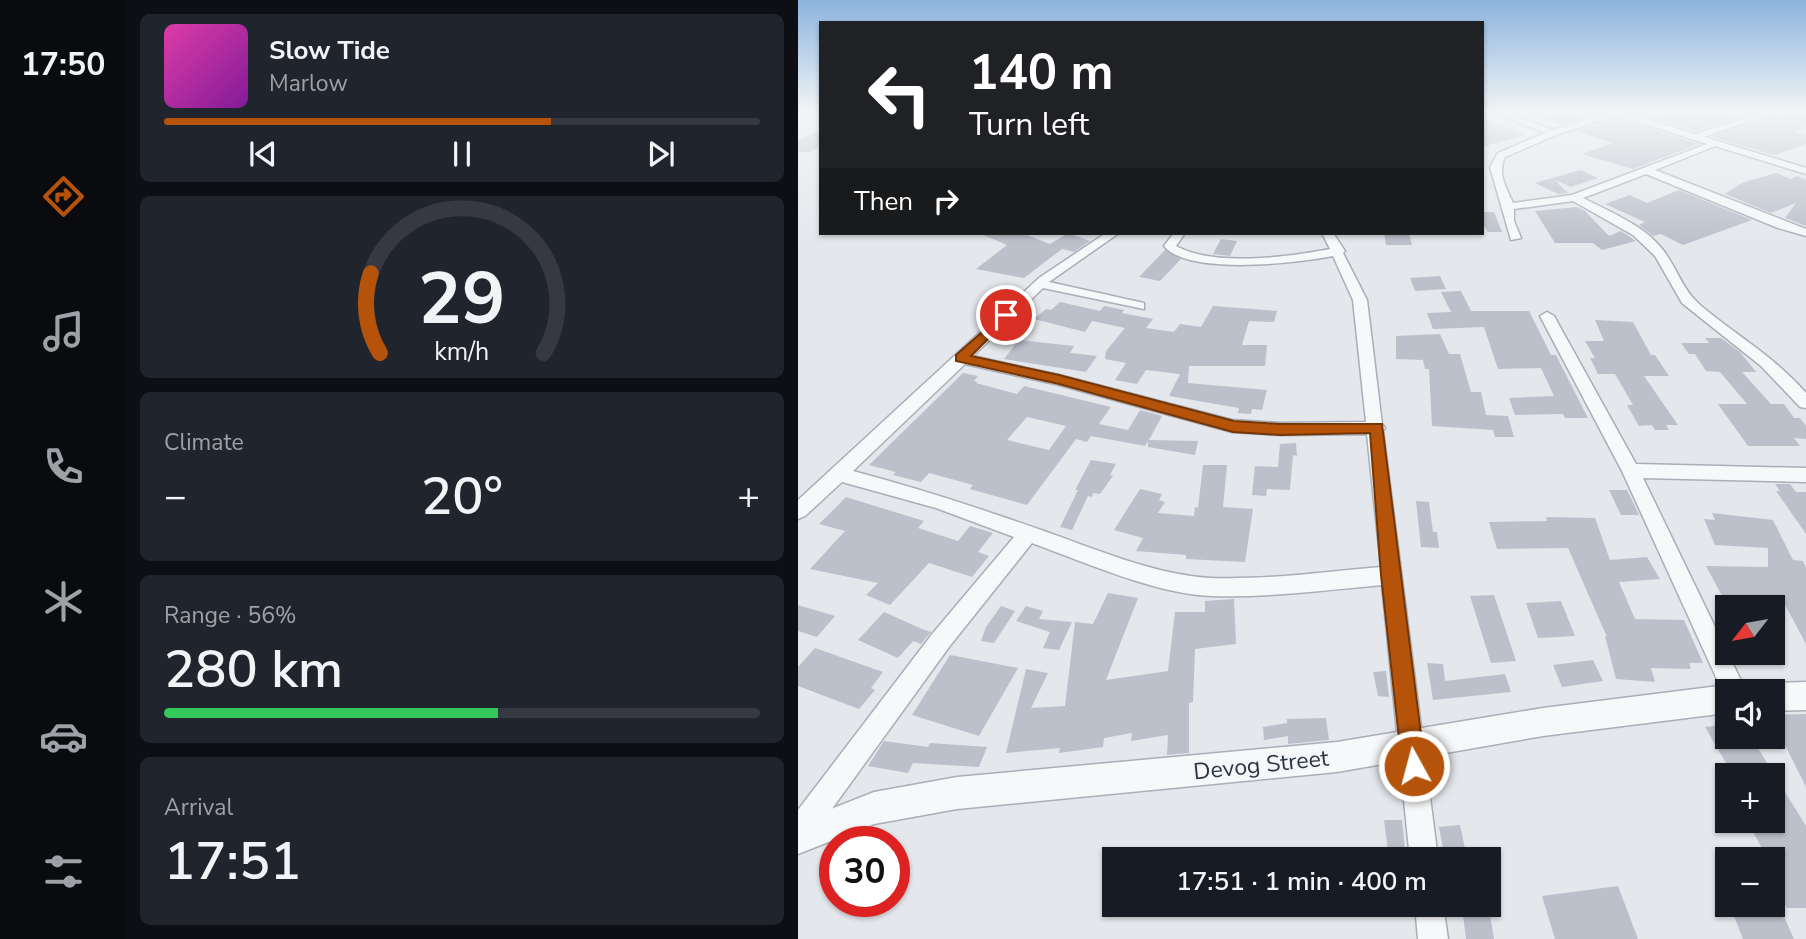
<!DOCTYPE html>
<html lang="en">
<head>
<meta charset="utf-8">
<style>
	body { margin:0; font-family:"Nunito Sans",sans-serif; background:#20242c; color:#f1f3f6; height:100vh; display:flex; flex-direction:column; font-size:26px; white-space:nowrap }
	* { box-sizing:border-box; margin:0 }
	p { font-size:23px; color:#9ea1a6 }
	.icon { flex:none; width:38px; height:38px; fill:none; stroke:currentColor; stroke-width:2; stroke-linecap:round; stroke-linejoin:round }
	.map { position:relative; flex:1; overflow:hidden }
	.details { display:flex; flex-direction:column; gap:14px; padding:14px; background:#0d0f14; width:672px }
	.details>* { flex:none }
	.top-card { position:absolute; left:21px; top:21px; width:665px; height:214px; border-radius:0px; box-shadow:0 2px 5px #0004; background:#202124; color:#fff; overflow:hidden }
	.needle { width:46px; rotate:239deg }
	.controls { position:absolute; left:917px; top:595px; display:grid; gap:14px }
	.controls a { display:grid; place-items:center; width:70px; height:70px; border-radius:0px; background:#171b24; box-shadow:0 2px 5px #0004; font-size:35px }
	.speed { position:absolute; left:21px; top:826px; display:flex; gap:14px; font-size:35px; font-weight:700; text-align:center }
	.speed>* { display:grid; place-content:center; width:91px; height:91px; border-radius:50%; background:#171b24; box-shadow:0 2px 5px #0004; line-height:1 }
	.speed .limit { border:10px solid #d22; background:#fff; color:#111 }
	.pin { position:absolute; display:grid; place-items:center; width:60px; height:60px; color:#fff; margin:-30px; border:4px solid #fff; border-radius:50%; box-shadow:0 2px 7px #0007 }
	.me { position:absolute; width:77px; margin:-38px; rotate:353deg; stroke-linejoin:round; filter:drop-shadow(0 0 5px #0008) }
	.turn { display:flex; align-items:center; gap:24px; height:147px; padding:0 35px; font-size:32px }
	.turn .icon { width:91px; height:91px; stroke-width:2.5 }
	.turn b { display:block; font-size:49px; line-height:60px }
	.then { display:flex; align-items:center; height:66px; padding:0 35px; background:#0003; gap:14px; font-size:26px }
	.big { font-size:52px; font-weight:600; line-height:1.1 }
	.details .tile { flex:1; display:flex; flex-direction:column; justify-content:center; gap:10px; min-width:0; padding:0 24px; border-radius:10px; background:#20242c }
	.details .dial { align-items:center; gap:0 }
	.dial svg { height:182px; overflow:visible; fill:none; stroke:#363941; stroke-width:7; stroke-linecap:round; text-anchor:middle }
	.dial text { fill:#f1f3f6; stroke:none }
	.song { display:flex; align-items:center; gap:21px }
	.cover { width:84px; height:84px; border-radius:10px; background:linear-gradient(135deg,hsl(320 70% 55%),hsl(290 70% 35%)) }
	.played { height:7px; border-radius:4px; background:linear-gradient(90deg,#b45309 65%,#363941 65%) }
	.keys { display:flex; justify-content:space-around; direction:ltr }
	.heat { display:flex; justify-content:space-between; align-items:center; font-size:38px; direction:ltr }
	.charge { height:10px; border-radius:5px; background:linear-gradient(90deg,#34c759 56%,#363941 0) }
	.trip { position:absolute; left:304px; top:847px; width:399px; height:70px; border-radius:0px; background:#171b24; box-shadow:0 2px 5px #0004; font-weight:600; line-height:70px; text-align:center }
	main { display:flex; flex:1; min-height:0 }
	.tab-bar { display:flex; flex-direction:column; width:126px; justify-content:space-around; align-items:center; background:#090b0e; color:#9ea1a6 }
	.tab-bar .icon { width:49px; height:49px }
	.tab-bar .current { color:#b45309 }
	.tab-bar b { font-size:32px; color:#f1f3f6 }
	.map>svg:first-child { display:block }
	.building { fill:#bbc0ca; fill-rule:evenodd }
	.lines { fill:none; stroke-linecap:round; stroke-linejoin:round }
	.minor-casing { stroke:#a9aeb7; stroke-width:3 }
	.tertiary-casing { stroke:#a9aeb7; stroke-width:3 }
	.minor { fill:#f7f8fa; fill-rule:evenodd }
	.tertiary { fill:#f7f8fa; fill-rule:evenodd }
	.route { fill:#b45309; stroke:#753606; stroke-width:2 }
	.labels { text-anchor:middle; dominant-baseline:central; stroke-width:5; stroke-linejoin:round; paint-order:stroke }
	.near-street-label { font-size:23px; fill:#2b3445; stroke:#f4f6f9 }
</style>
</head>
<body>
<main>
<nav class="tab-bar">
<b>17:50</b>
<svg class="icon current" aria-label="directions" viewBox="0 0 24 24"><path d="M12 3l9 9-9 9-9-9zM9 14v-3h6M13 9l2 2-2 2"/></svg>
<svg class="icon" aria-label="music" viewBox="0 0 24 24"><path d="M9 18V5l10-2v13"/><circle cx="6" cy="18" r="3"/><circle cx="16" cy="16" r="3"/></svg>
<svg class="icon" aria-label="phone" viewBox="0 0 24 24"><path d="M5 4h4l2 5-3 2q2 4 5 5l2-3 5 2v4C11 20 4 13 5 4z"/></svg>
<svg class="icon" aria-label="climate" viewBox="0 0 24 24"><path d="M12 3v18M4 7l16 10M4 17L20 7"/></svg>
<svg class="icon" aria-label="car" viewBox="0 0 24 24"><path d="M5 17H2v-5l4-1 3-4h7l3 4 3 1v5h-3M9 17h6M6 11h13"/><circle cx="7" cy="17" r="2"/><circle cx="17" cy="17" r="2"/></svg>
<svg class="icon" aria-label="filters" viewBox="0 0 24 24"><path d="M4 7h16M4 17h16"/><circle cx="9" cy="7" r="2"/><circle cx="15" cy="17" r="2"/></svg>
</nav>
<section class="details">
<div class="tile">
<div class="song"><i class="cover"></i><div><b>Slow Tide</b><p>Marlow</p></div></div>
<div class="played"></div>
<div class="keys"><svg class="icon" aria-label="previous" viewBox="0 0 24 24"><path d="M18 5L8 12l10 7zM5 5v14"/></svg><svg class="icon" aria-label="pause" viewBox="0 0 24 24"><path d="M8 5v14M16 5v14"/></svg><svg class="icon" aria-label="next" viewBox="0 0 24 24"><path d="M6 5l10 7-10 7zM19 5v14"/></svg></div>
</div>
<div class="tile dial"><svg viewBox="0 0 100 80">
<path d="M14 69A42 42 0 1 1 86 69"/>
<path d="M14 69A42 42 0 0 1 10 34" stroke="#b45309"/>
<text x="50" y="56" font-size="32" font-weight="700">29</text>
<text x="50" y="72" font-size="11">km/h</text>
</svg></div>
<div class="tile"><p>Climate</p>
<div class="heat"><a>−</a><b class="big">20°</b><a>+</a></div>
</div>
<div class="tile"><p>Range · 56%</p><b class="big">280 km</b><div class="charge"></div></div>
<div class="tile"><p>Arrival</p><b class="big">17:51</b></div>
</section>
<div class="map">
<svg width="1008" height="939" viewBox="0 0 1008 939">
	<rect width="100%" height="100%" fill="#e4e7ec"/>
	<path class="building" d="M732 113H802L762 125Z
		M864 113H956L897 131 849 117Z
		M978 113H1008V127L997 132 1008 135V144L976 155 914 137Z
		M684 117 727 135 684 147Z
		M819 118 901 144 835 169 784 154 815 143 779 131Z
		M23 129V145L12 152H0V141Z
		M782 170 800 178 773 187 757 180 770 193 760 194 737 183Z
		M978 173 993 179 999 176 1008 180V226L987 218 998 203 973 213 927 194 944 183Z
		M881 190 954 220 885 245 863 234 855 236 841 225 847 222 807 204 832 195 849 203Z
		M779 207 787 211 811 236 823 231 838 241 804 250 795 243H757L737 211Z
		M684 212H696L704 232H690L684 222Z
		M181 233 229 235 252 244 270 233 292 241 276 252 261 248 264 249 226 278 178 269 209 245Z
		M586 233H611L614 245H588Z
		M423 239 439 241 432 256 415 254Z
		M367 250 383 259 362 281 341 277Z
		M642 276 648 289 617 291 612 278Z
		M663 291 673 311H731L753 355H758L790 418H767L765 414 717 415 711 398 756 396 743 368 700 369 686 327 635 329 629 313 653 312 643 292Z
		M262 302 302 311 306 306 326 310 324 313 355 319 348 328 376 332 382 324 403 327 415 306 479 311 476 322 451 321 444 345H469L467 366H391L390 383 469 390 464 410 454 409 453 414 440 413 441 408 371 396 382 374 348 370 339 384 317 380 328 363 307 359 308 351 327 328 294 321 287 332 236 319 248 309 253 310Z
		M797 320 835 322 853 355H857L871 376H846L880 425H868L871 430H857L854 425 841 426 829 405H835L817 374H800L792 358H797L787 341H806Z
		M642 334 651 354H662L673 392H683L688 415 710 416 716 437H697L695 430 634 426 631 369H627L625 360 598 359V336Z
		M907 338H923L942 352 958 372H944L973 404H986L996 418H1002L1008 426V439L996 438 1002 446H950L920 404H949L922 372 908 371 897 354H891L883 343H911Z
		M221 340 276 346 272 353 299 356 288 372 206 359Z
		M165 373 180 376 176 381 180 382 178 383 219 394 226 386 313 407 301 424 330 430 342 410 364 416 351 440 400 441 397 455 350 447V441L347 446 293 436 289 442 278 439 229 505 172 489 175 485 131 473 123 482 95 475 98 472 71 465ZM229 417 268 426 251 450 209 440Z
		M498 443 499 456 495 455 492 490 469 489 468 496 454 495 457 466 480 467 482 444Z
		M293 460 318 464 312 475 315 476 302 494 295 493 294 497 290 496 274 530 262 527 280 490H277Z
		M405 465H429L425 507 455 509 447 562 388 559V555L338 551 345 538 316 530 342 489 364 494 361 500 367 502 360 513 396 516 397 507 400 508Z
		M977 484H992L998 492H1008V534L978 491H982Z
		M811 490H829L841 515H823Z
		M48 497 126 521 120 528 160 541 172 526 195 533 180 552 191 556 174 577 131 563 92 605 68 595 80 583 12 569 47 531 21 524Z
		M618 501 631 502 635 532H639L641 548 623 547Z
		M914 513 975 520 995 560 1005 561 1008 568V644L985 601H957L961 607H930L908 566 970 567V548L917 545 906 519 917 520Z
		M748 517 797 518 812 560 849 557 862 579 821 582 837 619 886 620 905 663H891L893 669 853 668 857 682 818 679 807 636 809 637 770 548 699 549 691 522 749 521Z
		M310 593 340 598 308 680 370 671 377 612H407V601L436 599 438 644 397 649 395 702 391 703V753L369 755 370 735 333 741 334 733 306 738 305 747 261 753 262 748 208 753 228 669 250 673 233 708 267 706 277 622 295 624Z
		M696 595 718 661 693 663 672 596Z
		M763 601 777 636 740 638 728 603Z
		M0 605 37 616 19 637 0 631Z
		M203 606 217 611 196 643 183 641 188 627Z
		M228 606 245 611 241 619 274 622 261 650 245 648 252 632 218 621Z
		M86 612 124 629 133 632 123 644 115 641 100 658 60 640Z
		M17 648 85 672 73 688 77 690 61 709 0 686V667Z
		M152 655 220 668 181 736 114 715Z
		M795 660 805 681 764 687 755 665Z
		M629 663 645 664 647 681 707 674 713 692 635 700Z
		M588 671 591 697 580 696 575 672Z
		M1008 714V787L983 737 975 738V715Z
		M528 718 531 740 490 744V736L466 740 465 727 489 723V719Z
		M929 724V737H953L1008 826V908H989L975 877V859H970L955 832 966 830 961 821H975V775H935L907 727Z
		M86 741 130 747 132 743 189 747 181 767 115 763 110 773 70 766Z
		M586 820H604L608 859H591Z
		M662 825 669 858 647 859 641 827Z
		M820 886 840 939H757L744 896Z
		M934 911 984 912 996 939H945Z
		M665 915H692L696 939H668Z"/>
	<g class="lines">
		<defs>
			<path id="minor" d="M698 113H709L755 130 810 113H828L897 134 964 113H975L906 137 1008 168V174L917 146 857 170 1008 229V236L980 228 848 174 785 198C812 212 846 225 865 250 879 268 884 289 901 304 936 334 977 357 1008 393V408L1002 407 963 366 884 303 857 256 835 235 775 201 716 209V221L723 238 713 240 692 167 700 153 747 133ZM819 115 909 144 774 195 715 203C708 187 699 173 707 157L758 135Z
				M308 233H321L251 282 346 303V309L245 288 175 356 261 375 434 420 482 423 568 422 555 300 535 256C500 263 390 276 366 246L376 233H387L378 246C415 267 491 257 532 249L524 233H535L547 251 545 253 569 300 584 424 587 428 585 431 640 859H612L584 585C528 590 470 598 413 596 358 594 286 562 234 543L151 647 10 842 0 846V810L135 633 216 537 138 508 44 482 7 516 0 519V500L241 278ZM167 364 261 385 434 432 482 435 569 434 583 567C526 572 469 580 412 578 357 575 295 548 243 530 181 508 119 488 55 471Z
				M749 312 756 316 838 464 1008 468V482L845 478 948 691H929L928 699 824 471 742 316Z
				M617 905H645L650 939H620Z"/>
			<path id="tertiary" d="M1008 682V710L975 711V691H963L965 687 975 683Z
				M929 685 940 691H929V713L745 736 539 772 159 809 76 824 0 854V822L76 792 159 777 539 742 745 708Z"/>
		</defs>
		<use href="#minor" class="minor-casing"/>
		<use href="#tertiary" class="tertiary-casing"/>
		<use href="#minor" class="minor"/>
		<use href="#tertiary" class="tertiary"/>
	</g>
	<linearGradient id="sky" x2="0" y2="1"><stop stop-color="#8bb4dd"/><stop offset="0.46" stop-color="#f3f4f6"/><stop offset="1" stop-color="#f3f4f6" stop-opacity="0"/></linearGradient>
	<rect width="1008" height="244" fill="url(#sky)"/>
	<path class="route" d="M208 311 214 315 173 356 261 375 436 421 482 424H584L627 766 624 774 616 778 608 774 604 766 583 575 572 433 482 435 435 432 261 384 158 361V355Z"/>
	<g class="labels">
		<g class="near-street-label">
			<text transform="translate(463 765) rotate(-6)">Devog Street</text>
		</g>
	</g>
</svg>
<div class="controls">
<a><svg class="needle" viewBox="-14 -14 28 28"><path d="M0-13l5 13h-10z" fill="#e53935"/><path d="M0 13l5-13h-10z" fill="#9ea1a6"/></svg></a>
<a><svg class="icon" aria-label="sound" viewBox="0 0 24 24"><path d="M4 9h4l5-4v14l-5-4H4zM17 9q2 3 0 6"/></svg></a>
<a>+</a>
<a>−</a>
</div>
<div class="speed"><div class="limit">30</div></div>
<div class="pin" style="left:208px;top:315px;background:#d93025"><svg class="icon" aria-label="arrive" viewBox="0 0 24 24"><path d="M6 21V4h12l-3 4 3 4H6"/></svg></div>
<svg class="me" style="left:616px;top:766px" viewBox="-20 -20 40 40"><circle r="17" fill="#b45309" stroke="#fff" stroke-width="3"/><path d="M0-11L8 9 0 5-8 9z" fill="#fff"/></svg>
<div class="trip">17:51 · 1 min · 400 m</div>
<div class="top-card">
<div class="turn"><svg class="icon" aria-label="left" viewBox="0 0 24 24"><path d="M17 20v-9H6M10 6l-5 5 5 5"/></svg><div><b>140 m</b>Turn left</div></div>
<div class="then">Then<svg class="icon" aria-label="right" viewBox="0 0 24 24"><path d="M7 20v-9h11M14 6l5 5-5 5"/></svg></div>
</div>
</div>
</main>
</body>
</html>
